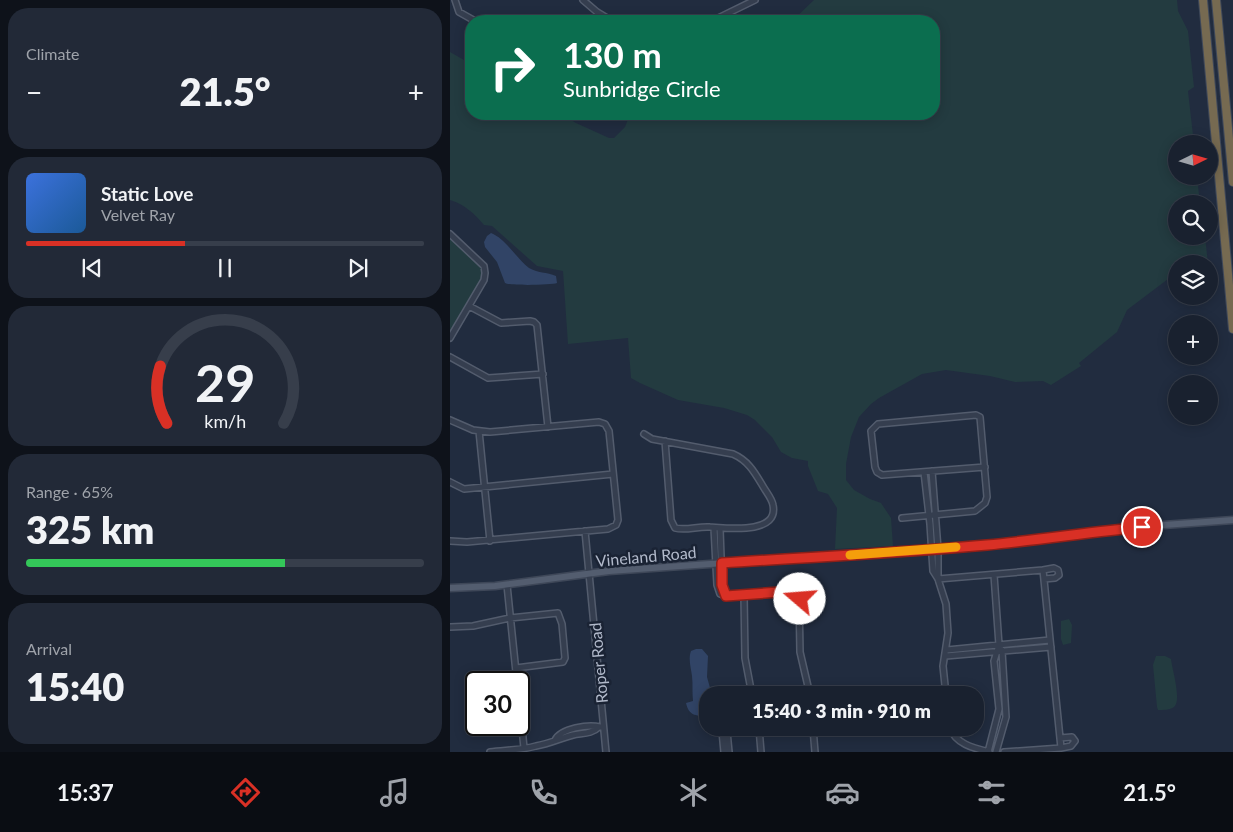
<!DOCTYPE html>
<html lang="en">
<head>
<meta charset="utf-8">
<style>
	body { margin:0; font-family:Lato,sans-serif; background:#222937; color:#f1f3f6; height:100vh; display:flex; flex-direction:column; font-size:19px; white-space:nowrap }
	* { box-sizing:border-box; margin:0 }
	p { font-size:16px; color:#9fa3aa }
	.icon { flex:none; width:28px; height:28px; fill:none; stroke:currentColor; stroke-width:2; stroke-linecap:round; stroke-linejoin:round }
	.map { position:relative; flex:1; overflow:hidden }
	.panel { display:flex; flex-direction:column; gap:8px; padding:8px; background:#0e121a; width:450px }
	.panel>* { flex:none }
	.banner { position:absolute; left:15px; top:15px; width:475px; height:105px; border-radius:20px; box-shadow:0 2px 12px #0003,0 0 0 1px #373e4b; background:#0b6e4f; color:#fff; overflow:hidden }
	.needle { width:32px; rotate:85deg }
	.controls { position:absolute; left:718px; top:135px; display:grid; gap:10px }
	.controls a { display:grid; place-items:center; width:50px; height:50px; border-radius:50%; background:#19212f; box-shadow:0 2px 12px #0003,0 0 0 1px #373e4b; font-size:25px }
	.speed { position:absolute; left:15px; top:671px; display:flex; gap:10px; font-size:25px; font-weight:700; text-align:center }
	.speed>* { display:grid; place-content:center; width:65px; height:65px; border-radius:50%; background:#19212f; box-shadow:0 2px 12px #0003,0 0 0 1px #373e4b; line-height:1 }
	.speed .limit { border:2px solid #111; border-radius:8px; background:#fff; color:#111 }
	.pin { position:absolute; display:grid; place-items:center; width:42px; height:42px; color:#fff; margin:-21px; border:2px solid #fff; border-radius:50%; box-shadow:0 1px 5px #0007 }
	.me { position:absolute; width:55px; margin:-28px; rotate:288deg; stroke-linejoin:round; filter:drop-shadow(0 0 4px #0008) }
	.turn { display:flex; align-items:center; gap:18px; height:105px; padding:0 15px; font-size:22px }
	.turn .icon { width:65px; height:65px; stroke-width:2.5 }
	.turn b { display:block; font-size:35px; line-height:42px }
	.big { font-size:38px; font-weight:800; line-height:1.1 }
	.panel .card { flex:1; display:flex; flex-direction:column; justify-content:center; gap:8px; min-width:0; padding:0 18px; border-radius:20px; background:#222937 }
	.panel .dial { align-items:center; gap:0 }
	.dial svg { height:130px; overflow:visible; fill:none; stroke:#373e4b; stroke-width:7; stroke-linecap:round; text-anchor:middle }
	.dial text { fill:#f1f3f6; stroke:none }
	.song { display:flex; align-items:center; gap:15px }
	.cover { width:60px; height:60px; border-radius:8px; background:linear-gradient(135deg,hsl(220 70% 55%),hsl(210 70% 35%)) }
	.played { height:5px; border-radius:2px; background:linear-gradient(90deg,#d93025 40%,#373e4b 40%) }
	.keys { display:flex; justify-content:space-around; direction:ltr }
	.heat { display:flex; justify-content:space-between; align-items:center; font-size:28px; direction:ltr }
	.charge { height:8px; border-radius:4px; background:linear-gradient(90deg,#34c759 65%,#373e4b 0) }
	.trip { position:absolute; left:249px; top:686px; width:285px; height:50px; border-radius:20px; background:#19212f; box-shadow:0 2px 12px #0003,0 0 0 1px #373e4b; font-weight:800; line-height:50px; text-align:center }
	.tab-bar { display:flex; height:80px; justify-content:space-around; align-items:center; background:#0a0d13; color:#9fa3aa }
	.tab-bar .icon { width:35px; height:35px }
	.tab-bar .on { color:#d93025 }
	.tab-bar b { font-size:22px; color:#f1f3f6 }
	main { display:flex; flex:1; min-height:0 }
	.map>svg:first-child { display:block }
	.green { fill:#233b40 }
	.water { fill:#314466 }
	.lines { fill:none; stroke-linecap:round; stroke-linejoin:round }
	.minor-casing { stroke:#535c6d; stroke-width:8 }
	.major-casing { stroke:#3e4758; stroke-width:9 }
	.highway-casing { stroke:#40495a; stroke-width:10 }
	.minor { stroke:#353e4f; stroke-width:5 }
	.major { stroke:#535d6f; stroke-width:6 }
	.highway { stroke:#766a51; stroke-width:8 }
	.route-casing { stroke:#8d1f18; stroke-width:12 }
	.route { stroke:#d93025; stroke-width:9 }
	.slow { stroke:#f59e0b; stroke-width:9 }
	.labels { text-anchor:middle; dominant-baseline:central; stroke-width:5; stroke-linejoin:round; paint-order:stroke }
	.street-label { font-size:16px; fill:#b1b9ca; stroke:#1a2334 }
</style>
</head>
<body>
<main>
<section class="panel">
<div class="card"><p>Climate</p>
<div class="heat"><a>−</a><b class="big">21.5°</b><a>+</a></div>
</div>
<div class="card">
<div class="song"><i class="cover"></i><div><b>Static Love</b><p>Velvet Ray</p></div></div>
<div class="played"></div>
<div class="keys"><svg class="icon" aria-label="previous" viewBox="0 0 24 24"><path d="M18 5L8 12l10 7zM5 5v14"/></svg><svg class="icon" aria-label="pause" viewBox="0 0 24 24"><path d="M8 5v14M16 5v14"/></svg><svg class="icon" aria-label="next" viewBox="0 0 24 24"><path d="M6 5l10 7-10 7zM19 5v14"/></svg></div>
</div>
<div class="card dial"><svg viewBox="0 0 100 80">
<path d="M14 69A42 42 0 1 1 86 69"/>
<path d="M14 69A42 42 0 0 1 10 34" stroke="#d93025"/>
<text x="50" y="56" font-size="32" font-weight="700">29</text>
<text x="50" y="72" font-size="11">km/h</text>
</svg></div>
<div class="card"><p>Range · 65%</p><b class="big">325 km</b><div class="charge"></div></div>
<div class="card"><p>Arrival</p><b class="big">15:40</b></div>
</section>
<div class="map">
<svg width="783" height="752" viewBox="0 0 783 752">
	<rect width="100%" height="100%" fill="#212c3f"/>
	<path class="green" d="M364 0H727L728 11 738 31 744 87 738 91 744 144H726V176H747L750 204H726V236H755L758 264H753L748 257 736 264H726V273L677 310 667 332 629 363 631 366 601 385 593 381 565 382 540 376 496 370 472 374 429 398 421 404 409 417 401 437 396 464V480L404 490 420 499 431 503 441 518 443 546 385 549 387 508 378 494 368 491 358 466V461L342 458 331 452 322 437 305 420 297 415 274 408 228 400 190 383 181 378 178 338 118 344 113 271 87 266 42 226 34 225C25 214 14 204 0 200V52L21 64V114H111L126 123 159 138H164L175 127 180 114H484V21H342Z
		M0 236 29 264 33 269V278L0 333Z
		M619 619 622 625 621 643 613 645 611 639V621Z
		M706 656H715L721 659C722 669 732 701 724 707 720 710 713 710 708 710L707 707 703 665Z"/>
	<path class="water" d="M41 233C56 239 66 258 79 268 87 273 97 272 106 276L107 283C102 285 60 286 55 283L47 262 35 247 34 242 37 236Z
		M246 649H252L258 656 257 677 262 695H258L257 717C245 715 239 716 236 703L243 701C242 693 243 684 242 676 241 668 238 659 241 651Z"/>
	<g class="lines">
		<defs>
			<path id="minor" d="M5 0 9 12 25 21
				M133 0 147 12 162 21
				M262 21 305 0
				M0 234 34 266 35 273 34 280 0 338
				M19 306 51 323 80 321 84 322 87 325 98 427
				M0 357 38 378 93 374
				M0 420 23 430 40 432 149 422 155 424 159 431 168 520 166 525 158 529 17 542 0 541
				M29 431 40 541
				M194 434 202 439 283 454C299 461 305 473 314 488 317 493 322 499 323 505 329 535 277 528 260 527 248 526 236 531 225 528L221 520 215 441
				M482 471 488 549V579
				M474 472 480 524 483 571 488 579 496 604 498 633 493 666 496 695
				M0 482 14 489 163 474
				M452 518 525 511 535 503 537 497 530 417 526 415 428 424 421 431 425 467 427 472 432 475 535 467
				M264 528 267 585 270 594 276 596 343 591 349 595 350 652 360 695
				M270 529 272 585 276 596
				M135 531 156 752
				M593 570 604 568 608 570 609 575 605 578 594 579
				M544 575 549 645 552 651 556 717 546 752
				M488 579 593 570 611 748 554 752
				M57 585 67 682
				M294 595 295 658 302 695
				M0 627 23 626 60 618 108 613 112 624 115 658 113 662 66 668
				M497 650 600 640
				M496 656 601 647
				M69 697 74 748
				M309 728 311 752
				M363 728 365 752
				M500 728C506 744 523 748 539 752
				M277 731 279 752
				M610 738 622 737 625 741 621 746 611 748
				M105 740C111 728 139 724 150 727
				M40 752C55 750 72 750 86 746 99 744 111 738 123 735 132 733 142 734 149 727
				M274 752 272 731 282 730 286 732 309 731
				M538 752 549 709 544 661 549 645"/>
			<path id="major" d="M0 588 45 586 159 571 537 545 620 536 686 527 783 520"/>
			<path id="highway" d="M753 0 783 329
				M766 0 783 182"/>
		</defs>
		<use href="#minor" class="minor-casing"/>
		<use href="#major" class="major-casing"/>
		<use href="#highway" class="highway-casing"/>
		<use href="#minor" class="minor"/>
		<use href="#major" class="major"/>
		<use href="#highway" class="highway"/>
	</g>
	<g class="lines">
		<defs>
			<path id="route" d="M350 599 349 595 343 591 276 596 272 585V563C360 557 449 553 537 545 589 540 641 532 692 527"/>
		</defs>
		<use href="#route" class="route-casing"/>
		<use href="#route" class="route"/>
		<path class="slow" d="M400 555 506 547"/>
	</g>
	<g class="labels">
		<g class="street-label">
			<text transform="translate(196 556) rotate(-5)">Vineland Road</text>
			<text transform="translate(148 663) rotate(-95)">Roper Road</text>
		</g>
	</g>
</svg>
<div class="controls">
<a><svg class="needle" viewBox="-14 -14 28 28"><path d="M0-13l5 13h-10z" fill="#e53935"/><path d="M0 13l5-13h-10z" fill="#9fa3aa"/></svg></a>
<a><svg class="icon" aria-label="search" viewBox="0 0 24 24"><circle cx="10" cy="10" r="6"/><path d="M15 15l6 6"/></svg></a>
<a><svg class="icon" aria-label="layers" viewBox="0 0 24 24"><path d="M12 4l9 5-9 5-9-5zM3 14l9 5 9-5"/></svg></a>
<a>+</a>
<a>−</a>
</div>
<div class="speed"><div class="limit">30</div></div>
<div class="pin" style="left:692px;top:527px;background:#d93025"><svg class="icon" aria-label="arrive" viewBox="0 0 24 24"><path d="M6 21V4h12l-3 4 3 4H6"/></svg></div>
<svg class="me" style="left:350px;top:599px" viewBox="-20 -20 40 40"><circle r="19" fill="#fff"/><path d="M0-13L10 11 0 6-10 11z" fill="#d93025"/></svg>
<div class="trip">15:40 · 3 min · 910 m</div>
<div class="banner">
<div class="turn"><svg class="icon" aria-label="right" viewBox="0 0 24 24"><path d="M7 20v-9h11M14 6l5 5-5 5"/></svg><div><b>130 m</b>Sunbridge Circle</div></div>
</div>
</div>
</main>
<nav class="tab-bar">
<b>15:37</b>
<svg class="icon on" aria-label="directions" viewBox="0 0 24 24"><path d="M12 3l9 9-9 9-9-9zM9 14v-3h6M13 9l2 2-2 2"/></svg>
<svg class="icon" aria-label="music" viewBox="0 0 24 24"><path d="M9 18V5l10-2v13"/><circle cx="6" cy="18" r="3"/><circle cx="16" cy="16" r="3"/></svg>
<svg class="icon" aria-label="phone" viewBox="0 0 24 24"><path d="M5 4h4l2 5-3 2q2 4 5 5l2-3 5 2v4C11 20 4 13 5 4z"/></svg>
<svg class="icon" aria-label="climate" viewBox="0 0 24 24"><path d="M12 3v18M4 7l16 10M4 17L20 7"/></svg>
<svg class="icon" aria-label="car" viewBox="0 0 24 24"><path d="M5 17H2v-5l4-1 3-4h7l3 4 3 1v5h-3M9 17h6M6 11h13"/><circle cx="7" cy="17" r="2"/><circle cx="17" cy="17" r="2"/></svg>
<svg class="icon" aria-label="filters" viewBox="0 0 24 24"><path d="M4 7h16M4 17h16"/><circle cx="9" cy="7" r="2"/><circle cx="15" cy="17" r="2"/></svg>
<b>21.5°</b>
</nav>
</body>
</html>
